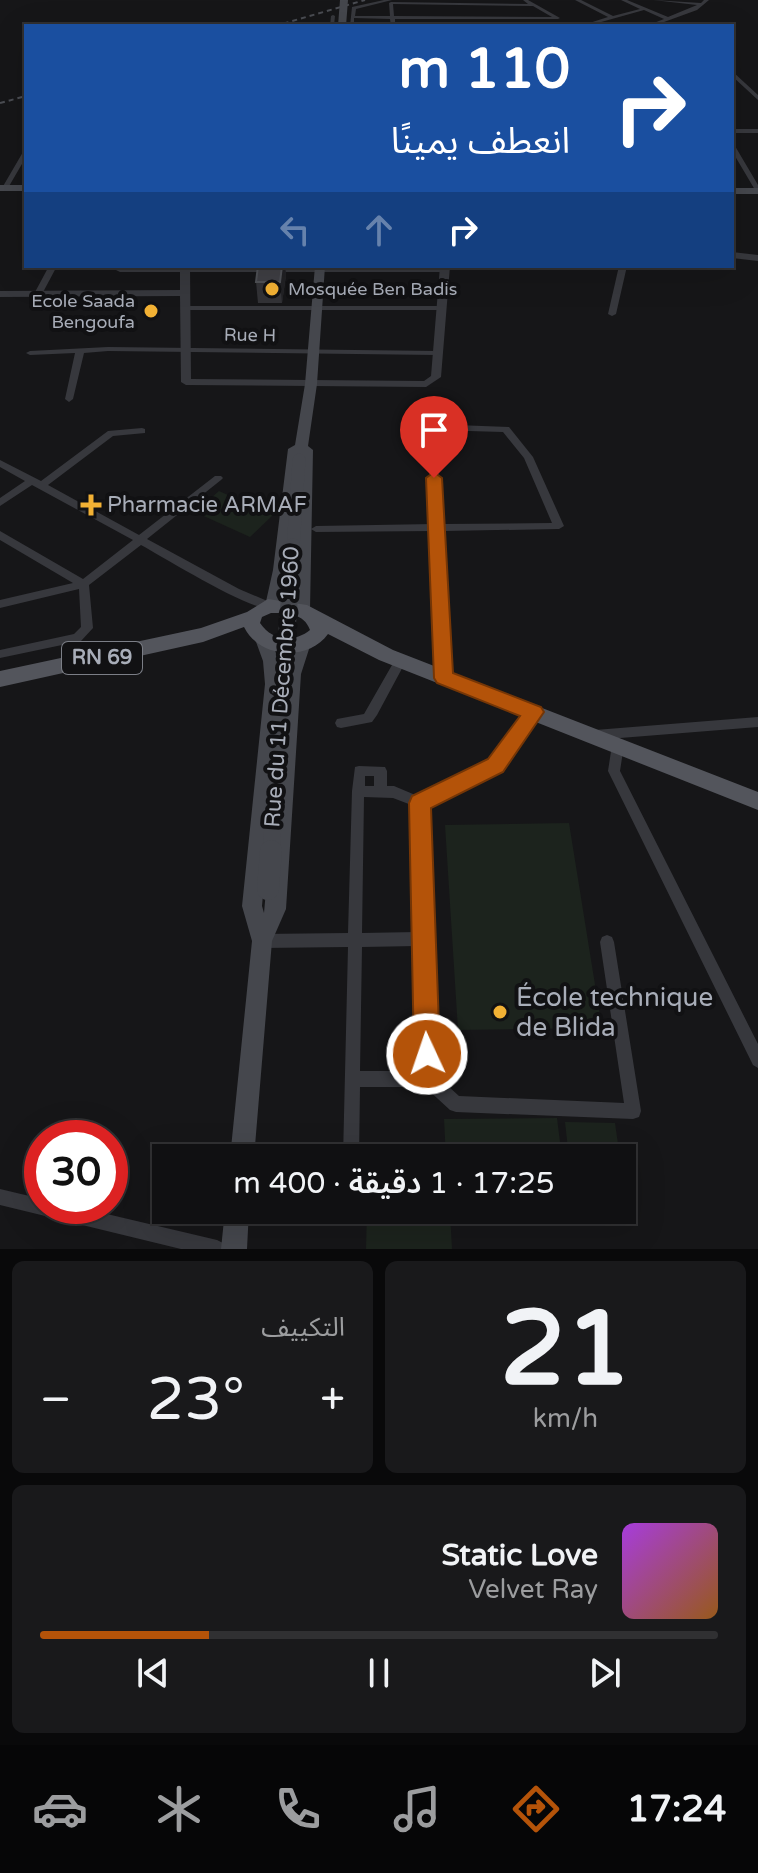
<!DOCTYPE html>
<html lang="ar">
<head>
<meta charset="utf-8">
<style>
	body { margin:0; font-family:"Varela Round","Noto Sans Arabic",sans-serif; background:#19191b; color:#f1f3f6; direction:rtl; height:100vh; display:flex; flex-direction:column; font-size:30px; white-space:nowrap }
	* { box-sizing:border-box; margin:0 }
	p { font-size:26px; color:#9c9d9f }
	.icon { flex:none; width:44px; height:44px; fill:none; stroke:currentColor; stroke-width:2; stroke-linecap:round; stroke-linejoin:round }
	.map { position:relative; height:1249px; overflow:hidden; direction:ltr }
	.details { display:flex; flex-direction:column; gap:12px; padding:12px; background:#09090a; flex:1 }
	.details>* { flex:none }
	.hud { position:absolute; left:24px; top:24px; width:710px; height:244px; border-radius:0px; box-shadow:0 8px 32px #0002,0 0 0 2px #303032; direction:rtl; background:#1a4fa0; color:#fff; overflow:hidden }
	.speed { position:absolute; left:24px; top:1120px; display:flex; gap:16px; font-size:40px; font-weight:700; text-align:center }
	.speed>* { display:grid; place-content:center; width:104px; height:104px; border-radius:50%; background:#101012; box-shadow:0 8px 32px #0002,0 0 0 2px #303032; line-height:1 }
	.speed .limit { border:12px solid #d22; background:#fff; color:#111 }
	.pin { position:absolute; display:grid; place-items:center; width:68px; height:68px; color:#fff; margin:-82px -34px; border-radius:50% 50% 50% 0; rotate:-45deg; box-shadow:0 0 8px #0007 }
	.pin .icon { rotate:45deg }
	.me { position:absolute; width:88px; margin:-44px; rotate:357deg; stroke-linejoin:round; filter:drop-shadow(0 0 6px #0008) }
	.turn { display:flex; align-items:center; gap:28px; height:168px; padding:0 32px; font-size:36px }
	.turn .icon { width:104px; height:104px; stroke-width:2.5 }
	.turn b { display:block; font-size:56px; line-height:68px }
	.lanes { display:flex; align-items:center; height:76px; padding:0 32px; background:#0003; justify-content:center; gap:40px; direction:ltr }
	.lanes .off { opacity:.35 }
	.big { font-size:60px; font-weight:600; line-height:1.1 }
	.details .widget { flex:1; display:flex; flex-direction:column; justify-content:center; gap:12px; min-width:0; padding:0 28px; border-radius:12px; background:#19191b }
	.details .dial { align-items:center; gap:0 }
	.dial b { font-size:104px; line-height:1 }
	.song { display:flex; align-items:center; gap:24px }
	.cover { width:96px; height:96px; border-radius:12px; background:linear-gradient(135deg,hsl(280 70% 55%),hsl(30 70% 35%)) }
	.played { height:8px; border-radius:4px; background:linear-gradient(90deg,#b45309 25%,#303032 25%) }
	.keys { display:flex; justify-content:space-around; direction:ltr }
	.heat { display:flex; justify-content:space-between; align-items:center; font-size:44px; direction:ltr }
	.details .tiles { flex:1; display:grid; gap:12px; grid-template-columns:1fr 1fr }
	.widget:last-child { grid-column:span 2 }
	.trip { position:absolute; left:152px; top:1144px; width:484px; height:80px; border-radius:0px; background:#101012; box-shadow:0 8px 32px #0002,0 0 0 2px #303032; font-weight:600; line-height:80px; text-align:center; direction:rtl }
	.tabs { display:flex; height:128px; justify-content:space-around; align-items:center; background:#060607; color:#9c9d9f }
	.tabs .icon { width:56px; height:56px }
	.tabs .active { color:#b45309 }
	.tabs b { font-size:36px; color:#f1f3f6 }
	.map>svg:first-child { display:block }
	.green { fill:#1c231d }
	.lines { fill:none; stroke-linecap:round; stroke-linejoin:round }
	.minor { fill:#37383d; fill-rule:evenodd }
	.tertiary { fill:#37383d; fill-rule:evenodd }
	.secondary { fill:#45474d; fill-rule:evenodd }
	.primary { fill:#53555c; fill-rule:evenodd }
	.rail { stroke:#4a4c52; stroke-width:2; stroke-dasharray:5 4; stroke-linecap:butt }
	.secondary-bridge-far3 { stroke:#45474d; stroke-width:8 }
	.secondary-bridge-far2 { stroke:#45474d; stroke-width:13 }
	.secondary-bridge-far1 { stroke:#45474d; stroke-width:17 }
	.secondary-bridge { stroke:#45474d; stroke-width:22 }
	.wall { fill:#323236 }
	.shaded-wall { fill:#212124 }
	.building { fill:#3f3f44; stroke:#4f5156; stroke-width:2 }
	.route { fill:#b45309; stroke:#753606; stroke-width:2 }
	.poi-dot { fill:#f2b134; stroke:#111113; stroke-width:3 }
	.labels { text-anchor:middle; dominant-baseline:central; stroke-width:8; stroke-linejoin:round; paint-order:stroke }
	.far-poi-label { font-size:18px; fill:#a8adb8; stroke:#111113; text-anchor:start }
	.far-street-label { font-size:18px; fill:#a8adb8; stroke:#111113 }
	.shield { fill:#111113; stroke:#7b7e86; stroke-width:2 }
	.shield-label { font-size:20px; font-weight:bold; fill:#a8adb8 }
	.poi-label { font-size:22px; fill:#a8adb8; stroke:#111113; text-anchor:start }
	.street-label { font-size:22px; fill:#a8adb8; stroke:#111113 }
	.near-poi-label { font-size:26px; fill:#a8adb8; stroke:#111113; text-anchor:start }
</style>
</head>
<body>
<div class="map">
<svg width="758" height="1249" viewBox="0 0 758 1249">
	<rect width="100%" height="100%" fill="#161618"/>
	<path class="green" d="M219 491 273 515 250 537 195 512Z
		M569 823 602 1028 458 1030 445 825Z
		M557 1118 562 1158H446L444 1119Z
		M565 1122 615 1123 620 1158H569Z
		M367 1211 450 1212 452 1249H366Z"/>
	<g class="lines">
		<path class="minor" d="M384 0H392L356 9 355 16H390L389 3 391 2 528 4 523 0H528L560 18 558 19H395V26H391L390 19 354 18V26H350L352 7ZM393 4 533 6 552 17 394 16Z
			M575 0H581L613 16 640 9 621 0H627L668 17 697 5 653 0 701 3 704 0H709L697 10 653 26H646L664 19 644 10 587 26H580L608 17Z
			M333 15 335 16 334 26H330L331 16Z
			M732 71 758 95V100L732 76Z
			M732 129H758V133H732Z
			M732 144 735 146 758 185V192L755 190 732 151Z
			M26 150V157L8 188 3 189 2 188 23 152Z
			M49 266H57L41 296H35L34 294Z
			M117 266H125L124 268H444L448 270 444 272H120L116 270Z
			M619 266H627L616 314 612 316 608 314Z
			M183 306H441L445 308 441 310H186L182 308Z
			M108 347 437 351 441 353 437 355 108 351 84 353 73 399 69 402 65 399 75 353 30 355 26 353 30 351Z
			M429 424 509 427 533 457 564 526 559 529 444 531 450 678 448 681H440L438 678 434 531 316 532 311 529 316 526 434 524 425 427ZM434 430 503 432 524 458 552 523 444 524Z
			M142 428 145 429V433L113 436 48 485 139 535 215 476H221L223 478 221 480 147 539 239 589 272 603 273 606 272 609C250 611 165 558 141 545L89 585 93 628 81 641 0 658V650L74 634 81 627 79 589 0 608V600L73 583 0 540V531L83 579 133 540 32 485 0 506V498L25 481 0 467V460L41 481 108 431Z
			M400 656 404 658 406 661 377 715 372 722 341 728 337 727 335 723 337 719 364 714 396 658Z
			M534 707 538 709 540 712 538 715 499 770 427 806 436 1075 459 1096 624 1103 600 942 602 937 607 935 612 937 614 942 641 1111 639 1117 633 1119 456 1112 450 1110 425 1087H360L359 1158H343L348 947 262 948 257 946 255 941 257 936 262 934 348 933 352 791 355 767 359 766 385 767 387 771V786H394L420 797 491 762 530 709ZM365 776H374V786H365ZM364 797 393 798 414 806 417 932 362 933ZM417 946 420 1071H360L362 947Z
			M758 717V727L595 740 591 739 589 735 591 731 595 730Z
			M618 740 622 741 624 745 620 771 758 1044V1068L753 1065 608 771 612 745 614 741Z
			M0 1189 42 1199V1206H73L217 1240 223 1243 226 1249H181L0 1205Z"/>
		<path class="tertiary" d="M732 252 758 255V261L732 258Z
			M180 266H190L191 379 424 381 431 376 440 266H450L441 377 426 387 186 385 181 382 180 296 0 297V291L180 290Z"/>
		<path class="secondary" d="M0 185H26V191H0Z
			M732 188H758V194H732Z
			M315 266H325L317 384 308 446 313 450 310 610 302 616 294 610 298 480 289 570 281 606 273 612 265 606 273 570 288 449 295 445 305 384Z
			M263 633 269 635 279 661 281 684 262 906 264 913 285 674 296 641H308L310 646 301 674 286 909 272 941 254 1158H230L252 941 242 906 265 684 263 661 255 639 257 635Z
			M225 1210H249L247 1249H221Z"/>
		<path class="primary" d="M268 599 307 605 393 650 758 792V810L379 660 328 634C308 662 259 658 244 627L203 642 0 687V671L201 628 247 612ZM271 613C287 613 304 613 310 630 294 643 272 641 260 623L262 617Z"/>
		<path class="rail" d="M275 26 365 0
			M0 103 26 96"/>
		<path class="secondary-bridge-far3" d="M342 26 344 0"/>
		<path class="secondary-bridge-far2" d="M293 549 299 460"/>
		<path class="secondary-bridge-far1" d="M271 853 293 547"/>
		<path class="secondary-bridge" d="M268 889 271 851"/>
	</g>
	<path class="wall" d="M258 266H285L286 275 282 303H258L256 282Z"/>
	<path class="shaded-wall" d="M282 266H285L286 275 282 303 280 282Z"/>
	<path class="building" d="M258 266H282L280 282H256Z"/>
	<path class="route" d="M434 472 442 478 453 673 541 707 544 712 503 772 431 808 440 1054 436 1063 427 1067 418 1063 414 1054 409 803 412 796 488 759 520 716 437 683 434 678 426 478Z"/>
	<g class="poi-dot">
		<circle cx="272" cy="289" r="8"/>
		<circle cx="151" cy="311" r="8"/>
		<path d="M87 493h8v8h8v8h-8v8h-8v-8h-8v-8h8z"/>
		<circle cx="500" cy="1012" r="8"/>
	</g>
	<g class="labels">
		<g class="far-poi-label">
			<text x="288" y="289">Mosquée Ben Badis</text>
			<text x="135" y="301" text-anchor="end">Ecole Saada<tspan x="135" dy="21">Bengoufa</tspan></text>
		</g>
		<g class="far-street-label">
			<text transform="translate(250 335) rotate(1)">Rue H</text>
		</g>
		<rect class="shield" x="62" y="642" width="80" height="32" rx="6"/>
		<g class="shield-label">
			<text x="102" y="658">RN 69</text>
		</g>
		<g class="poi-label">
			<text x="107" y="505">Pharmacie ARMAF</text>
		</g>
		<g class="street-label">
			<text transform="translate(282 687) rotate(-86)">Rue du 11 Décembre 1960</text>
		</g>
		<g class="near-poi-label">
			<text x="516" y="997">École technique<tspan x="516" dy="30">de Blida</tspan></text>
		</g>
	</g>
</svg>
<div class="speed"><div class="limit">30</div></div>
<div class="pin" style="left:434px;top:478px;background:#d93025"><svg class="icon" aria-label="arrive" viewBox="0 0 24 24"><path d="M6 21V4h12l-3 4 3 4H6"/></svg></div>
<svg class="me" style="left:427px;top:1054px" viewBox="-20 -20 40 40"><circle r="17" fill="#b45309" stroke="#fff" stroke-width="3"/><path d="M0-11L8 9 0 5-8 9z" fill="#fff"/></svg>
<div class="trip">17:25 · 1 دقيقة · 400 m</div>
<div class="hud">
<div class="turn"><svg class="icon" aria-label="right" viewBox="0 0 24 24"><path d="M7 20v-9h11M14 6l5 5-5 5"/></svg><div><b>110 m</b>انعطف يمينًا</div></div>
<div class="lanes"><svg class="icon off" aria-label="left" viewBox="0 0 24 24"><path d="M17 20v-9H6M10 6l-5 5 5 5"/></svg><svg class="icon off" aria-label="ahead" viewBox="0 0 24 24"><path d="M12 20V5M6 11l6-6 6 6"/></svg><svg class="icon" aria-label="right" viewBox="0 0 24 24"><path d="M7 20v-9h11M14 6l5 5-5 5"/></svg></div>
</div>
</div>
<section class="details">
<div class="tiles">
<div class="widget dial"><b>21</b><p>km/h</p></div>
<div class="widget"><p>التكييف</p>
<div class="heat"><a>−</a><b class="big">23°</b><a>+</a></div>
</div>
<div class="widget">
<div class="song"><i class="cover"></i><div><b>Static Love</b><p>Velvet Ray</p></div></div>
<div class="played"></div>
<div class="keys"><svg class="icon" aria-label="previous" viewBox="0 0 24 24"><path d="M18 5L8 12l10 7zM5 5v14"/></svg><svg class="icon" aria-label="pause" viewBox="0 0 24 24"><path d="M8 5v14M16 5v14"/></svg><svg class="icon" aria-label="next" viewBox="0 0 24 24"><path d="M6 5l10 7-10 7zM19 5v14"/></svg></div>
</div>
</div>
</section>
<nav class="tabs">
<b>17:24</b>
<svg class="icon active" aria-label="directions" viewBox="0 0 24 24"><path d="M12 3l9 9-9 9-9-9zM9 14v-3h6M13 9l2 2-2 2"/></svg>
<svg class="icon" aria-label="music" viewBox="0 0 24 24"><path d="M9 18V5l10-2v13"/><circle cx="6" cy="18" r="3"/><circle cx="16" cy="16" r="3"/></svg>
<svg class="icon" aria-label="phone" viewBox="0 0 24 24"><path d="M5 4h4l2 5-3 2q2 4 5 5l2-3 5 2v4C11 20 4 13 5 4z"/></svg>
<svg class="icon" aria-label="climate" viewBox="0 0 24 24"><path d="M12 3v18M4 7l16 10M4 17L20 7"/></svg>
<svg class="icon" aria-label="car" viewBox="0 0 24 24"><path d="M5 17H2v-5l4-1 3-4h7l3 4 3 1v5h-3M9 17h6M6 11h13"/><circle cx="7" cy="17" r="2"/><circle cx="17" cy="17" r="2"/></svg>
</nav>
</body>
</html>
